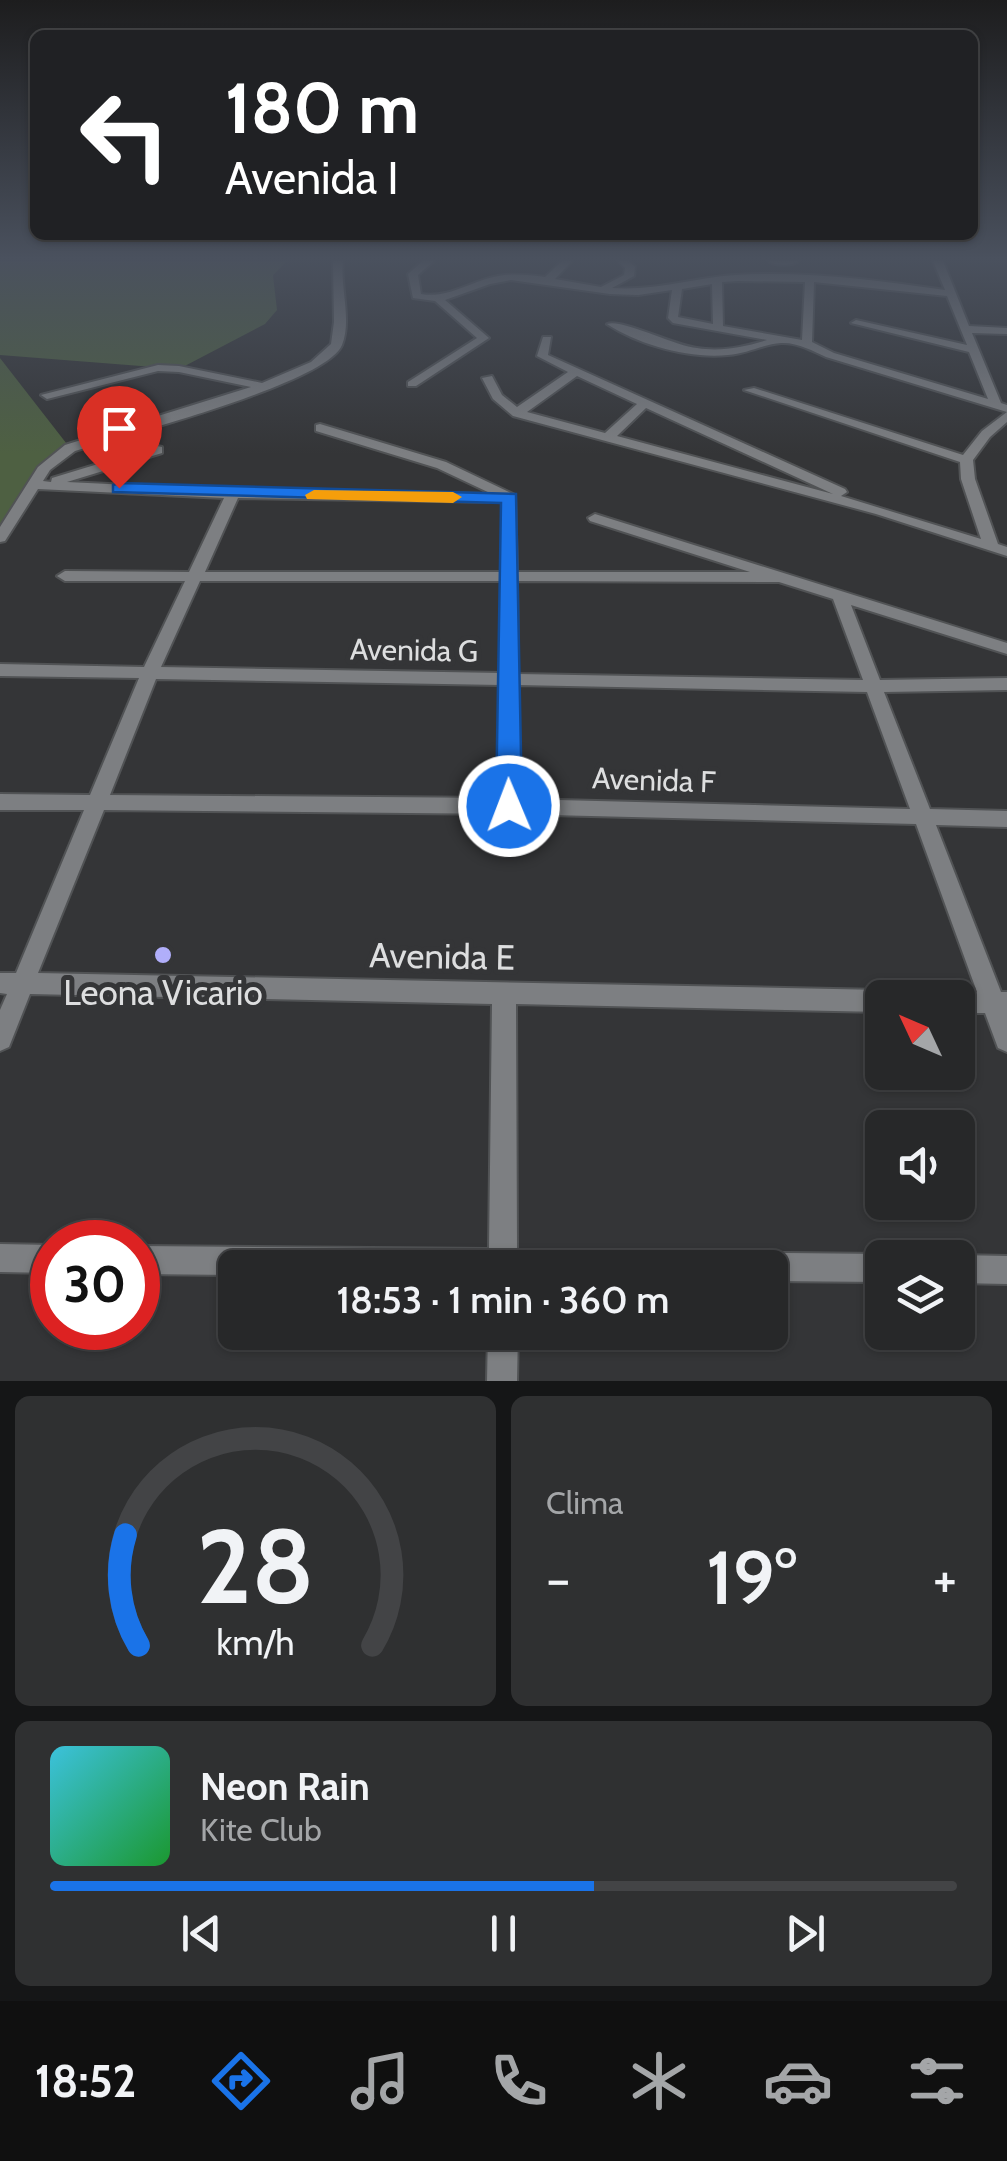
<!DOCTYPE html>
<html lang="es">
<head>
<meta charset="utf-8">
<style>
	body { margin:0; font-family:Cabin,sans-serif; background:#2f3031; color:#f1f3f6; height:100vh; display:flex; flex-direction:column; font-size:38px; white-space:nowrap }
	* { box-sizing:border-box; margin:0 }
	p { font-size:32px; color:#a4a6a8 }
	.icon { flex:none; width:55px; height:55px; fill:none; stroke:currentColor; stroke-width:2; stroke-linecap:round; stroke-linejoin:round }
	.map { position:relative; height:1381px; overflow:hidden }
	.details { display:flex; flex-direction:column; gap:15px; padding:15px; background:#151617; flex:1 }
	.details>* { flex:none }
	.banner { position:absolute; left:30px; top:30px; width:948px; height:210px; border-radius:15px; box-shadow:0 2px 8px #0004,0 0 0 2px #434446; background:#202124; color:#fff; overflow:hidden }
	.needle { width:65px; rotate:314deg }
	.controls { position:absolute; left:865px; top:980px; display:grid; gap:20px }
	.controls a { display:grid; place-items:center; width:110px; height:110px; border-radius:15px; background:#272829; box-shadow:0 2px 8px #0004,0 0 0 2px #434446; font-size:50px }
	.speed { position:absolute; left:30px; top:1220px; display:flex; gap:20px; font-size:50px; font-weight:700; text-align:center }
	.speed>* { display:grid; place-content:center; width:130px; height:130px; border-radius:50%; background:#272829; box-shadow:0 2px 8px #0004,0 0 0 2px #434446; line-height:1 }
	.speed .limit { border:15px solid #d22; background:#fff; color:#111 }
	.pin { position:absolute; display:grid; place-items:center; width:85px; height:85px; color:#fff; margin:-102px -42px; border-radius:50% 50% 50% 0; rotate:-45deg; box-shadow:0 0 10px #0007 }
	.pin .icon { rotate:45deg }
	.me { position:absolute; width:110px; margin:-55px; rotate:359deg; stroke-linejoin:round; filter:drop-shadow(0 0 8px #0008) }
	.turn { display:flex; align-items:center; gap:35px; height:210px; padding:0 30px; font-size:45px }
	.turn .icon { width:130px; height:130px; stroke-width:2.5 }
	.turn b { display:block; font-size:70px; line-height:85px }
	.big { font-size:75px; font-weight:600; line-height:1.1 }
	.details .widget { flex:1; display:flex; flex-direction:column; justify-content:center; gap:15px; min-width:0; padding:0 35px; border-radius:15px; background:#2f3031 }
	.details .dial { align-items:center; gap:0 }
	.dial svg { height:260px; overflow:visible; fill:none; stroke:#434446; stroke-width:7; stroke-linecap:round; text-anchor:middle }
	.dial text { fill:#f1f3f6; stroke:none }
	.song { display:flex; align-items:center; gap:30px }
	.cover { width:120px; height:120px; border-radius:15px; background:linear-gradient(135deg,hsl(190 70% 55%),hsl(130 70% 35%)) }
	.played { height:10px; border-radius:5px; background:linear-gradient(90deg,#1a73e8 60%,#434446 60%) }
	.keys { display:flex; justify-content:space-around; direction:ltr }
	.heat { display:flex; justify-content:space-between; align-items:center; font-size:55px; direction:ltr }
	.details .tiles { flex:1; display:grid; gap:15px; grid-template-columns:1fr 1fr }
	.widget:last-child { grid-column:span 2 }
	.trip { position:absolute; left:218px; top:1250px; width:570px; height:100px; border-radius:15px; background:#272829; box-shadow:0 2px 8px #0004,0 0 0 2px #434446; font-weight:600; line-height:100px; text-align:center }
	.menu { display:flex; height:160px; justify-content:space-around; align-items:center; background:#101010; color:#a4a6a8 }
	.menu .icon { width:70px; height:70px }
	.menu .active { color:#1a73e8 }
	.menu b { font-size:45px; color:#f1f3f6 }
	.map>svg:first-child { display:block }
	.green { fill:#4e6042 }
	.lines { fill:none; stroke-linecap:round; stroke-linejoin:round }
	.minor-casing { stroke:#515355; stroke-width:4 }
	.minor { fill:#7d7f82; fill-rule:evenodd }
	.route { fill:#1a73e8; stroke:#114b97; stroke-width:2.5 }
	.slow { fill:#f59e0b }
	.poi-dot { fill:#b0aefa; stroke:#343537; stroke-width:4 }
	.labels { text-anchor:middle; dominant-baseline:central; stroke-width:10; stroke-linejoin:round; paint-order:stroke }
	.street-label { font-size:30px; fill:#dddedf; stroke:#343537 }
	.near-street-label { font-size:35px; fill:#dddedf; stroke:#343537 }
	.near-poi-label { font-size:35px; fill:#dddedf; stroke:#343537 }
</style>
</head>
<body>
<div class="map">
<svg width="1007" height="1381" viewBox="0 0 1007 1381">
	<rect width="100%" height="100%" fill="#343537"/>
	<path class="green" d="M0 261H287L273 275 277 310 265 324 179 369 0 355Z
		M0 358 70 448 56 456 0 538Z"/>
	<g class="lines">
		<defs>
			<path id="minor" d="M333 261H343C340 287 352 320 342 345 326 384 121 436 75 451L50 470 43 481 51 482 52 478 157 446 162 447V453L67 482 233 490 492 494 437 468 316 431V425L320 424 446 462 515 495 517 572H750L590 521 588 518 595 514 1007 643V654L851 605 880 680 1007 678V690L884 692 930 809 1007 811V827L936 825 1001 992H1007V1052L998 1048 985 1013H958V998H948L958 991 977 992 916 824 509 814 104 810 38 973 882 990 890 993 892 998H882V1012L516 1004 517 1250 882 1254 891 1258H882V1282L770 1281V1268H235V1275L138 1274V1246L489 1249 492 1004 30 994 9 1047 0 1051V1010L7 994 0 993V973H16L84 810H0V794L90 795 139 678 0 676V664L144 667 185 581H65L57 576 65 571 189 572 224 498 38 489 5 541 0 542V527L38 467 65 445 251 387 179 372 158 371 47 399 41 395 158 365 179 366 262 383 311 362 331 344 334 322ZM238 498 503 502 502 572H205ZM200 581H502L501 673 161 667ZM517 581 779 582 833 599 863 680 518 674ZM156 679 501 685 499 798 110 795ZM518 685 867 692 910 809 519 799Z
				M423 261H434L418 275 421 294C448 299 471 281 498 276 513 273 530 275 545 277L562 261H572L555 279 601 287 624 275 625 268 618 261H629L635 267 634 276 612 288C655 291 693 278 735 275 805 271 876 280 945 290L933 261H943L969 326 1007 328V334L972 333 1001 403 1007 405V422L990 437 973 460 975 479 998 544 1007 547V556L876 514 513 416 493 399 482 378 492 376 502 395 517 407 568 372 537 356 543 337H551L548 355 845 489 847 492 841 496 981 539 961 479 960 462 744 390 754 388 963 455 982 431 1007 412 826 357C813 351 797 342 781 343 764 344 746 354 728 355 689 359 639 345 607 324 621 318 675 346 697 348 721 352 744 347 767 340L673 323 668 318 672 290 638 295 610 294 511 280 490 284 445 300 489 338 416 386H408V382L477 338 435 301 413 298 408 274ZM738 281 805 282 802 340 723 326 722 282ZM814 282 947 296 967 345 856 320 851 323 969 352 988 399 834 353 812 342ZM712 284 713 324 678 317 682 289ZM577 376 637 404 605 433 527 412ZM646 408 833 494 617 436Z
				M768 261H799C792 266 775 266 768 261Z
				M0 1244 52 1245V1273L0 1272Z
				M958 1255 1007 1256V1284L958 1283V1258H951Z
				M488 1332H518L517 1381H487Z"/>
		</defs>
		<use href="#minor" class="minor-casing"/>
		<use href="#minor" class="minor"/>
	</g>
	<linearGradient id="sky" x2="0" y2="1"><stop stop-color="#1d1d1e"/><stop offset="0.57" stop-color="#4a515e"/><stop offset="1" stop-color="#4a515e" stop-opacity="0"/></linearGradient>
	<rect width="1007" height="454" fill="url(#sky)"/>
	<path class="route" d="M119 483 516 494 522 806 518 812H500L496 806 501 503 113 492V485Z"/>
	<path class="slow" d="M314 490 453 492 462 497 453 503 307 499 305 495Z"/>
	<circle class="poi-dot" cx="163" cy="955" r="10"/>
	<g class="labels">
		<g class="street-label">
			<text transform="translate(414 650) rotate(1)">Avenida G</text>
			<text transform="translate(654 780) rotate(2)">Avenida F</text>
		</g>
		<g class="near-street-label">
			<text transform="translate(442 956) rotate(1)">Avenida E</text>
		</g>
		<g class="near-poi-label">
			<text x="163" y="992">Leona Vicario</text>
		</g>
	</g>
</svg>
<div class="controls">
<a><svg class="needle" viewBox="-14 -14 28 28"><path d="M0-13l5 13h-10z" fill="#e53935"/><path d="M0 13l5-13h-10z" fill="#a4a6a8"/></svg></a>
<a><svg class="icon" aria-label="sound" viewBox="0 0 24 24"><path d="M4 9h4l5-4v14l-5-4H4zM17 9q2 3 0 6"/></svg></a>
<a><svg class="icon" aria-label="layers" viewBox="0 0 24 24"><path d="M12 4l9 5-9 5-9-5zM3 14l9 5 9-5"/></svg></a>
</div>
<div class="speed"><div class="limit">30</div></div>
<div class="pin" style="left:119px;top:488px;background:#d93025"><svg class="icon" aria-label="arrive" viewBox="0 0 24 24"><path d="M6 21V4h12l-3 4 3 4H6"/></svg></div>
<svg class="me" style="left:509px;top:806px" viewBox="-20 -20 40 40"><circle r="17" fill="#1a73e8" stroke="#fff" stroke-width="3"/><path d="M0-11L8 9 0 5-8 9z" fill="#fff"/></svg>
<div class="trip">18:53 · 1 min · 360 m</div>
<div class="banner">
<div class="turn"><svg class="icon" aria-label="left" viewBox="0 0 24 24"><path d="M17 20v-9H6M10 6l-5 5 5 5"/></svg><div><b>180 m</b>Avenida I</div></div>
</div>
</div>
<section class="details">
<div class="tiles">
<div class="widget dial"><svg viewBox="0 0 100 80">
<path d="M14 69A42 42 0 1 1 86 69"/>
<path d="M14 69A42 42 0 0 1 10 35" stroke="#1a73e8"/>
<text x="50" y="56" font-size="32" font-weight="700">28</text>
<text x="50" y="72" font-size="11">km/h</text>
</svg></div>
<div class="widget"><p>Clima</p>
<div class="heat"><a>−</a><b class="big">19°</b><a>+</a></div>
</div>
<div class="widget">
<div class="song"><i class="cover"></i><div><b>Neon Rain</b><p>Kite Club</p></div></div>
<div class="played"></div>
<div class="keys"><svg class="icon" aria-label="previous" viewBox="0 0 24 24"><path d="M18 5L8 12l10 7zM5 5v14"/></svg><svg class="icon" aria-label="pause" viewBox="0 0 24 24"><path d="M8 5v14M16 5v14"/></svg><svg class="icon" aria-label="next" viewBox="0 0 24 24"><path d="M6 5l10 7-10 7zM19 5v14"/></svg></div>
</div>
</div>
</section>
<nav class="menu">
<b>18:52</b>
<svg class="icon active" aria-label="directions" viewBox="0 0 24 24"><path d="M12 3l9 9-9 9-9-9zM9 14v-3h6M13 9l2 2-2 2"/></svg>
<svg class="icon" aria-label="music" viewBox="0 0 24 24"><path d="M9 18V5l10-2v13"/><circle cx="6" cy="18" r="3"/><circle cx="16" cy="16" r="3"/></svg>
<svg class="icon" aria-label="phone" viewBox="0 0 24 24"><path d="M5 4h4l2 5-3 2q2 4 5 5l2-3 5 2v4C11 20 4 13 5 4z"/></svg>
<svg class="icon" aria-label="climate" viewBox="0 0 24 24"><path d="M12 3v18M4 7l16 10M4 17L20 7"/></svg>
<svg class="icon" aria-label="car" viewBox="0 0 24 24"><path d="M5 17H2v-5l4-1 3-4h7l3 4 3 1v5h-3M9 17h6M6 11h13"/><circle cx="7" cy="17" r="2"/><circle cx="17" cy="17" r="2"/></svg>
<svg class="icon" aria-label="filters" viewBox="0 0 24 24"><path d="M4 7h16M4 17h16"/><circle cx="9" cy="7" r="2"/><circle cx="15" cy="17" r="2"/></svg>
</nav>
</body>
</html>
